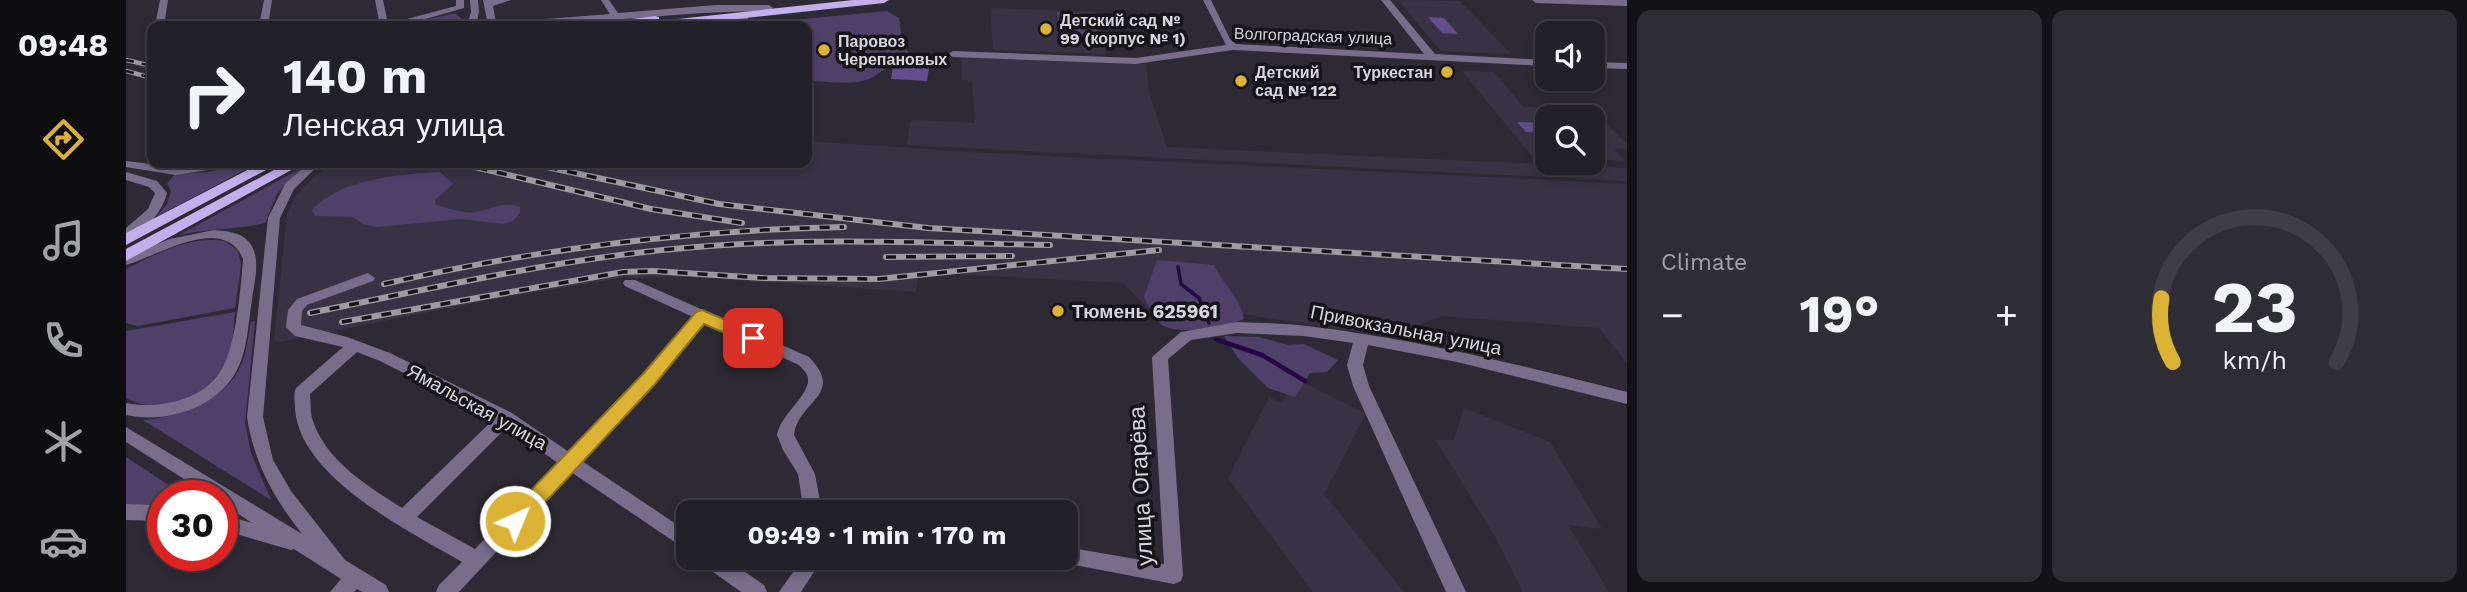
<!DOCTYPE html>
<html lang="en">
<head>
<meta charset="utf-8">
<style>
	body { margin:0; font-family:"Work Sans",sans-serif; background:#2e2d34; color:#f1f3f6; height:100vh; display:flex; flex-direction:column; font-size:26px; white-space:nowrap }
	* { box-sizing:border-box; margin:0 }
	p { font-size:23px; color:#a2a3a8 }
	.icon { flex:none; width:38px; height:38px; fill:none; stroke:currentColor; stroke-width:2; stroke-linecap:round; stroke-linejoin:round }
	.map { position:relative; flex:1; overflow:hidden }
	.drawer { display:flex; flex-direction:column; gap:10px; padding:10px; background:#131216; width:840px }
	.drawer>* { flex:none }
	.hud { position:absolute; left:21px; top:21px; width:665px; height:147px; border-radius:14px; box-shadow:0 4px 10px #0003,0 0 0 2px #3f3e45; background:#222028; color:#f1f3f6; overflow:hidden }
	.controls { position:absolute; left:1409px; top:21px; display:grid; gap:14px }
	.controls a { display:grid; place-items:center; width:70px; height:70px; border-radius:14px; background:#222028; box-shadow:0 4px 10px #0003,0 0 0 2px #3f3e45; font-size:35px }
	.speed { position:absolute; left:21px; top:480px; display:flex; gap:14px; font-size:35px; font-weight:700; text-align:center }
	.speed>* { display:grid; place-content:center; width:91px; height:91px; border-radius:50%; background:#222028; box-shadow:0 4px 10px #0003,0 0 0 2px #3f3e45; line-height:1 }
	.speed .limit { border:10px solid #d22; background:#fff; color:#111 }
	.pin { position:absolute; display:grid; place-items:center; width:60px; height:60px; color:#fff; margin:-30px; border-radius:14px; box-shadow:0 4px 10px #0006 }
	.me { position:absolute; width:77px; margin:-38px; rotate:44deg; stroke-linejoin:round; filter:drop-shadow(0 0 5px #0008) }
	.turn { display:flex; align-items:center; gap:24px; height:147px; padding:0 21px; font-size:32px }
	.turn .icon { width:91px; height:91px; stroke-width:2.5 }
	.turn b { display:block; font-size:49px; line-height:60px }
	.big { font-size:52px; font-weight:700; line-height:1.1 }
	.drawer .tile { flex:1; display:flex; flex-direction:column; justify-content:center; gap:10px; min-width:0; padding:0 24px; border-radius:14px; background:#2e2d34 }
	.drawer .dial { align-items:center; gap:0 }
	.dial svg { height:182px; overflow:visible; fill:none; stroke:#3f3e45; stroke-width:7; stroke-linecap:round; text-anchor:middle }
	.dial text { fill:#f1f3f6; stroke:none }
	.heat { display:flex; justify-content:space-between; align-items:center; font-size:38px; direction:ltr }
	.drawer .tiles { flex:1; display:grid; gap:10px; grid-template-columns:repeat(2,1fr) }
	.trip { position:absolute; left:550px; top:500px; width:402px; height:70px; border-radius:14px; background:#222028; box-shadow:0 4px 10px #0003,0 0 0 2px #3f3e45; font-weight:700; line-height:70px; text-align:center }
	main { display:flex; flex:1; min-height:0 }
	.tab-bar { display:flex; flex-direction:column; width:126px; justify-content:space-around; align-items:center; background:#0e0d10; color:#a2a3a8 }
	.tab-bar .icon { width:49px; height:49px }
	.tab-bar .current { color:#dbb233 }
	.tab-bar b { font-size:32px; color:#f1f3f6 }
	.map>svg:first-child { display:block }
	.built { fill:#383244 }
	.green { fill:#4f4069 }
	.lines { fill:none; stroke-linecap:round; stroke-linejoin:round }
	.stream-far1 { stroke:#240743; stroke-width:3.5 }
	.stream { stroke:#240743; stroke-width:4.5 }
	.building { fill:#654c8d }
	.minor { fill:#786e8b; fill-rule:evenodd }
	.major { fill:#c3afec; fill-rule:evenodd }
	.rail-far1-casing { stroke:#9e9aa3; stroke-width:4.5 }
	.rail-casing { stroke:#9e9aa3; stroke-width:6 }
	.rail-far1 { stroke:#151419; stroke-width:2.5; stroke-dasharray:8; stroke-linecap:butt }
	.rail { stroke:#151419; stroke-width:3.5; stroke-dasharray:10; stroke-linecap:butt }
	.route { fill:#dbb233; stroke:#8e7421; stroke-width:2 }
	.poi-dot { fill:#dbb233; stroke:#151419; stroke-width:2.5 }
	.labels { text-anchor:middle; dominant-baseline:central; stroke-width:7; stroke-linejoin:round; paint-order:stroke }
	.far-poi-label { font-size:16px; font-weight:bold; fill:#d7d4dc; stroke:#151419; text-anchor:start }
	.far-street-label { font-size:16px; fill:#d7d4dc; stroke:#151419 }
	.poi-label { font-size:19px; font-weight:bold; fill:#d7d4dc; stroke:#151419; text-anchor:start }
	.street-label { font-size:19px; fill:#d7d4dc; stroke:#151419 }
	.near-street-label { font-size:23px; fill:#d7d4dc; stroke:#151419 }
</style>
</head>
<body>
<main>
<nav class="tab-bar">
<b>09:48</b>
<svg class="icon current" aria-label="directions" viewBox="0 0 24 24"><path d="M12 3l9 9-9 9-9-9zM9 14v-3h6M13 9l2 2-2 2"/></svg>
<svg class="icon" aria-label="music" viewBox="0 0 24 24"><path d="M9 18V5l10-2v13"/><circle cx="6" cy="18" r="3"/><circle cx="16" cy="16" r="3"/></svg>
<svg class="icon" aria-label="phone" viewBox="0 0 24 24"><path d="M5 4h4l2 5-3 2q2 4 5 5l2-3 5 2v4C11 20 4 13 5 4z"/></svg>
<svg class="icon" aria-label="climate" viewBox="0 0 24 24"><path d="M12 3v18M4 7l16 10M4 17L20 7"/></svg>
<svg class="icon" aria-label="car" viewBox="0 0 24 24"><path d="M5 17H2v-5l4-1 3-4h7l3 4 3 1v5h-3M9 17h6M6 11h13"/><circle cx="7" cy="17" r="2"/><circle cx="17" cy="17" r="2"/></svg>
</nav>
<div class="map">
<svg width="1501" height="592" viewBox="0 0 1501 592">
	<rect width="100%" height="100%" fill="#2e2a35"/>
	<path class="built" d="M1272 0 1334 1 1385 54 1315 51Z
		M864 8 969 12 981 54 867 50Z
		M835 57 1020 64 1023 92 1041 147 1501 168V181L781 145 784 122 788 120 849 123 846 81 836 80Z
		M1336 71 1368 72 1398 107 1457 110 1464 117H1421V157L1406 156Z
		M1466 120 1478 121 1501 144V149H1488L1499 161 1467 159Z
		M681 141 840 152 1501 184V363L1473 328 1317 316 1263 336 1115 314 1039 326 997 283 793 272 790 292 562 277 493 278 358 301 154 342 148 340 161 214 169 197 186 178 206 163H681Z
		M1174 381 1240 414 1198 494 1278 592H1187L1102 478 1143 397 1155 403Z
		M1338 408 1424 442 1476 529 1442 525 1483 592H1397L1371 540 1310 440H1328Z"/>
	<path class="green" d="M761 11 773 18 776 42 786 58 768 57 767 65C757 68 753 75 743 79 724 86 701 81 681 81V26H605Z
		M931 12 966 14 974 44 937 43Z
		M325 14H330L337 20 335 26H272Z
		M125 163H132L30 217 41 204 45 191 41 184 49 174 81 172Z
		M174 169 151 194 139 223C110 230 82 228 53 235Z
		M314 172 327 184 309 200 310 205C322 208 337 214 350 212 366 209 377 201 394 207V213L387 221 377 224 335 219 251 227 237 224 227 217 189 216 186 210C214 179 274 174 314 172Z
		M88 240 99 241 112 251 115 265 109 308 12 326 0 323V269C28 255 57 239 88 240Z
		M1031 260 1088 265C1099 287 1113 296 1118 319 1100 327 1054 336 1036 325 1028 320 1023 306 1018 297Z
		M109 312C107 327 108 348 101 361 83 395 36 418 0 398V331Z
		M129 321 119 423 125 453 145 500 17 420C53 417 100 401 115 365 121 352 122 336 125 322Z
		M1098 336 1133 337 1162 345 1178 344 1212 360 1201 372 1184 373 1169 397 1142 388 1112 358Z
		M0 457 58 495H37V505L0 504Z"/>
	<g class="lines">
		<path class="stream-far1" d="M1052 267 1055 284 1073 298 1083 323
			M1089 339 1097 342"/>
		<path class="stream" d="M1092 340 1136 355 1179 381"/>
	</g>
	<path class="building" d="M1302 17 1318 18 1332 34 1316 33Z
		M767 66 803 68 801 81 765 79Z
		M1391 122 1421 123V133L1400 132Z"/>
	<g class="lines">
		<path class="minor" d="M34 0H42L38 26H29Z
			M138 0H146L142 26H133Z
			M249 0H257L262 24 330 6V0H338V8L275 26H254Z
			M344 0H352L353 12 350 26H341L345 12Z
			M357 0H385L367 6 370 23 484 14 475 0H483L492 13 590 5H643L647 8 643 11C549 11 456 26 362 26Z
			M1077 0H1085L1104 39 1110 44 1298 54 1255 0H1264L1309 54 1421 60V66L1107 50 1010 64 827 57 822 54 827 51 1010 58 1100 45Z
			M1406 0H1501V6L1410 3Z
			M619 14 622 15V19L588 26H571Z
			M1466 62 1501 63V69L1466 68Z
			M0 161 49 167 85 163H116L110 166 49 175 0 167Z
			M182 163H195L168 189 154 218 137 417 147 460 165 491 219 560 260 585 263 592H236L231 589 228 592H204L215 579 168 549 165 550 96 530V514L126 523 96 503V495H83L0 442V427L176 534C148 498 128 463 121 417L142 218 159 184Z
			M0 172 31 181 41 193C36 213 19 232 0 238V228L22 209 29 193 23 187 0 180Z
			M88 230C100 231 115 232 123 242 136 258 128 281 126 300 122 323 122 347 112 368 93 408 40 424 0 415V403C34 410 79 400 97 367 110 343 115 287 117 259 98 213 32 256 0 265V256L44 239Z
			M242 273 249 278 247 281 181 305 176 311 175 325 221 337 264 353 386 413 443 452 518 375 567 317 499 286 497 283 499 280H509L683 357C720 395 672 401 668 435L689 474 696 513H678L672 474 657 450 651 435C654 415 684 395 682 379 682 373 676 369 673 365L579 322 528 383 456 461 562 532V551L445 472 333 592H310L313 585 336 562C283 531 174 478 169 409 169 401 167 395 170 388L217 347 169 336 160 327 162 310 171 299ZM231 352 254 361 368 419 276 508C243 487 200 461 187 421 184 413 185 403 184 394ZM381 427 432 463 349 549 291 517Z
			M1111 322C1134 323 1158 323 1181 326 1289 339 1395 365 1501 392V404L1331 362 1242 345 1237 365 1243 386 1340 592H1320L1227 386 1221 365 1227 343 1178 336 1111 333 1065 340 1042 359 1057 575 1055 581 1048 584 933 562 932 558H940V547L1038 564 1026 357 1055 332Z
			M0 504 37 505V521L0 520Z
			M574 558H599L638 585 641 592H615L576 564Z
			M677 558H697L675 592H653Z"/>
		<path class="major" d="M727 0H763L758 3 546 26H466L472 23 529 16 533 17V21Z
			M135 163H153L0 245V233Z
			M161 163H178L0 261V249Z"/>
		<defs>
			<path id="rail-far1" d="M0 60 26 66
				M0 71 26 78"/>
			<path id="rail" d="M332 163 525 209 616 223
				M402 163 593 204 802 228 1501 269
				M760 257 886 256
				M258 284C410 249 562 230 718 227
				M184 313C312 287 440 257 570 247 688 237 806 243 924 245
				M216 322 497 272 527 271 637 278 753 279 1033 250"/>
		</defs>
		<use href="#rail-far1" class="rail-far1-casing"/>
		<use href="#rail" class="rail-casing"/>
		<use href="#rail-far1" class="rail-far1"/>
		<use href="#rail" class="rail"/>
	</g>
	<path class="route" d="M576 310 633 334 635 338 627 345 578 324 529 384 396 527 389 530 382 527 379 521 382 514 517 374 570 312Z"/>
	<g class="poi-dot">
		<circle cx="920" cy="29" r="7"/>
		<circle cx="698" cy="50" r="7"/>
		<circle cx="1321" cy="72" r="7"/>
		<circle cx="1115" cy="81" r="7"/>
		<circle cx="932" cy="311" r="7"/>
	</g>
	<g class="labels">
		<g class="far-poi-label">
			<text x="934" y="20">Детский сад №<tspan x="934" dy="18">99 (корпус № 1)</tspan></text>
			<text x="712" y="41">Паровоз<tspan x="712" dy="18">Черепановых</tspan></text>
			<text x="1129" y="72">Детский<tspan x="1129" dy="18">сад № 122</tspan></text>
			<text x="1307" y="72" text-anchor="end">Туркестан</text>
		</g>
		<g class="far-street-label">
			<text transform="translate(1187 36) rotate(2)">Волгоградская улица</text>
		</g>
		<g class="poi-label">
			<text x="946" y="311">Тюмень 625961</text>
		</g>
		<g class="street-label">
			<text transform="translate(1280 330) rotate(11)">Привокзальная улица</text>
			<text transform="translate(351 407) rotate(29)">Ямальская улица</text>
		</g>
		<g class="near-street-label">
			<text transform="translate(1015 486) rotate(-93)">улица Огарёва</text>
		</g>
	</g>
</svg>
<div class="controls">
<a><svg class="icon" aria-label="sound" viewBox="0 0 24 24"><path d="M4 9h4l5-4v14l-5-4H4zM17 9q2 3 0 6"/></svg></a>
<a><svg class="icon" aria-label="search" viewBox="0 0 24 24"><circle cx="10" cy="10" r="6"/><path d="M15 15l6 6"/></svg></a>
</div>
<div class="speed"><div class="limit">30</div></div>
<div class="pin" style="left:627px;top:338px;background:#d93025"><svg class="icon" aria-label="arrive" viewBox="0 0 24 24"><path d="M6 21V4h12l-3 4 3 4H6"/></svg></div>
<svg class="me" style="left:389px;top:521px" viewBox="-20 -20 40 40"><circle r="17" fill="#dbb233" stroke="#fff" stroke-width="3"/><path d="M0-11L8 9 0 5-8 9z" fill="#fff"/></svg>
<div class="trip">09:49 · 1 min · 170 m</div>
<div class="hud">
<div class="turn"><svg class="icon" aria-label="right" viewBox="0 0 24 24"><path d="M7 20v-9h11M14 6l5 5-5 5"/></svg><div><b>140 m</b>Ленская улица</div></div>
</div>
</div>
<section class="drawer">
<div class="tiles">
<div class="tile"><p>Climate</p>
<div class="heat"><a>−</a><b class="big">19°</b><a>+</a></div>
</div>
<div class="tile dial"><svg viewBox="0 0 100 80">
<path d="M14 69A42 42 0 1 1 86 69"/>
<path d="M14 69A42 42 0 0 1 9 41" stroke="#dbb233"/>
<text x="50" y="56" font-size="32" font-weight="700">23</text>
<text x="50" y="72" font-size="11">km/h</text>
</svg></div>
</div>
</section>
</main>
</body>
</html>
